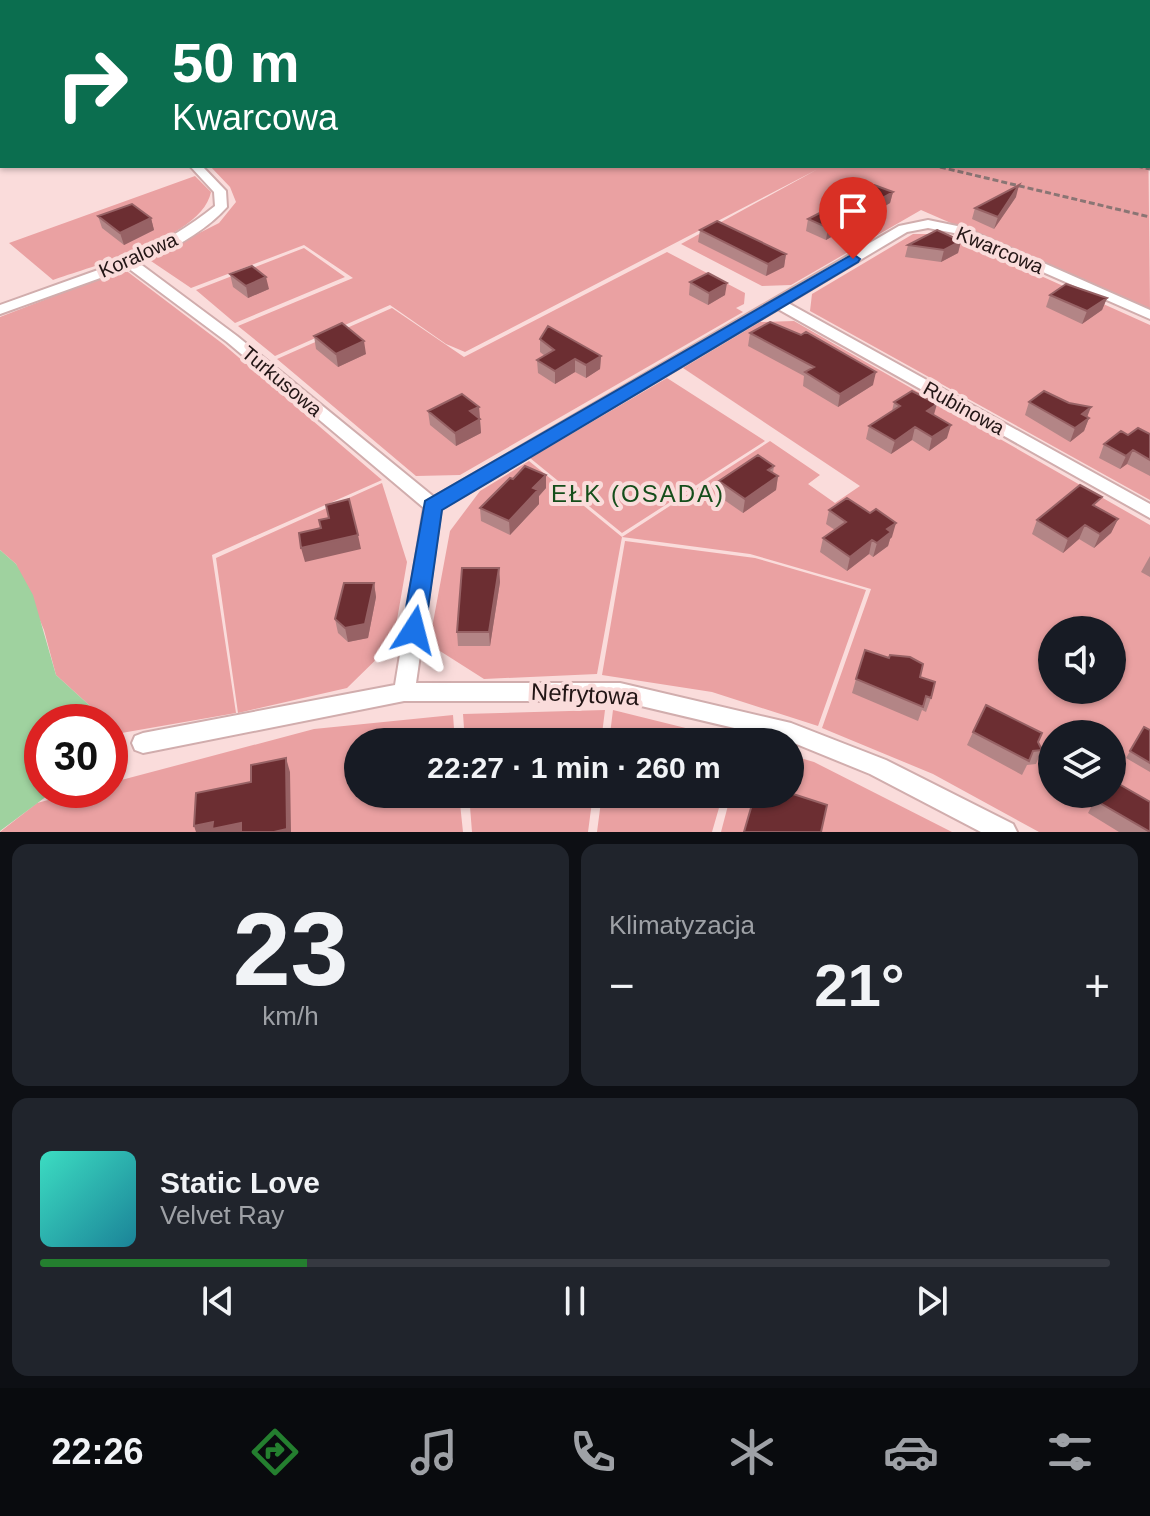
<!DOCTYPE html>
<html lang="pl">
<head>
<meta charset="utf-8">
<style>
	body { margin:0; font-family:Arial,sans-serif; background:#20242c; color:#f1f3f6; height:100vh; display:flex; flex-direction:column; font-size:30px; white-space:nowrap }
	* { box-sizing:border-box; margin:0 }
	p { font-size:26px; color:#9ea1a6 }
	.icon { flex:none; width:44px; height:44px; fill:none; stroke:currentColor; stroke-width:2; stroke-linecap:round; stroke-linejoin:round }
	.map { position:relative; height:832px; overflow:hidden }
	.sheet { display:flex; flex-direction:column; gap:12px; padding:12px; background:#0d0f14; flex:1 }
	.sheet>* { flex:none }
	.guide { position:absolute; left:0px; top:0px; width:1150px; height:168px; box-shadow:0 2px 6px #0004; background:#0b6e4f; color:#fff; overflow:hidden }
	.tools { position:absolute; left:1038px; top:616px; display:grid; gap:16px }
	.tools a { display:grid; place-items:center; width:88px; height:88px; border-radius:50%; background:#171b24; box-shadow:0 2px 6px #0004; font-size:40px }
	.speed { position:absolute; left:24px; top:704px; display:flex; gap:16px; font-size:40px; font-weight:700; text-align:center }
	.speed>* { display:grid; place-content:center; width:104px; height:104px; border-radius:50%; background:#171b24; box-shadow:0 2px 6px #0004; line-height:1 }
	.speed .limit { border:12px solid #d22; background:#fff; color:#111 }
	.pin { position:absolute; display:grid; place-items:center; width:68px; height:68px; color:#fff; margin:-82px -34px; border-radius:50% 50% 50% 0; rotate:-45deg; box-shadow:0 0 8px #0007 }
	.pin .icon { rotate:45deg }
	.me { position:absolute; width:88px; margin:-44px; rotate:9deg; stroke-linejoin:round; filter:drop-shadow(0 0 6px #0008) }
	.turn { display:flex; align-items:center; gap:28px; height:168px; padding:0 40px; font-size:36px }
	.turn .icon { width:104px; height:104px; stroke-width:2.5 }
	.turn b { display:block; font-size:56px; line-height:68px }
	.big { font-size:60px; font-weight:800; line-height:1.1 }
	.sheet .tile { flex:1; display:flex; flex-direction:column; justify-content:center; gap:12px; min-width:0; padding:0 28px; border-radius:16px; background:#20242c }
	.sheet .dial { align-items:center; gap:0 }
	.dial b { font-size:104px; line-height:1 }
	.song { display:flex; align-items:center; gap:24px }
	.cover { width:96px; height:96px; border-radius:12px; background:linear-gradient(135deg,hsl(170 70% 55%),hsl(190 70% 35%)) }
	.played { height:8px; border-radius:4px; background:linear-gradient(90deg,#247f2f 25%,#363941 25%) }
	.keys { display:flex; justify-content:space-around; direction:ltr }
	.heat { display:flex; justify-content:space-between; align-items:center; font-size:44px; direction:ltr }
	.sheet .tiles { flex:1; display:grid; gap:12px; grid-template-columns:1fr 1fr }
	.tile:last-child { grid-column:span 2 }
	.trip { position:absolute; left:344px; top:728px; width:460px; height:80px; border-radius:40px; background:#171b24; box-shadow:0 2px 6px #0004; font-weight:800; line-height:80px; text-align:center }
	.tab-bar { display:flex; height:128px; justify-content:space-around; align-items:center; background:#090b0e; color:#9ea1a6 }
	.tab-bar .icon { width:56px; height:56px }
	.tab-bar .selected { color:#247f2f }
	.tab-bar b { font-size:36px; color:#f1f3f6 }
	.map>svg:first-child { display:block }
	.green { fill:#eaa1a2; fill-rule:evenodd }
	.water { fill:#9fd29f }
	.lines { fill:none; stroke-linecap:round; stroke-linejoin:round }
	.stream { stroke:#9fd29f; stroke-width:4 }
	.street-casing { stroke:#d1adad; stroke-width:4 }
	.path { stroke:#8a7574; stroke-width:3; stroke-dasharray:6 3; stroke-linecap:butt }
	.street { fill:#fff; fill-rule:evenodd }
	.wall { fill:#b38586 }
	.shaded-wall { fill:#976265 }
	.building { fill:#6c2e32; stroke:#976265; stroke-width:2 }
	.route { fill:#1a73e8; stroke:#114b97; stroke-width:2 }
	.labels { text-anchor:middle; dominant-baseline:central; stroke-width:8; stroke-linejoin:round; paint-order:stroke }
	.street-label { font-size:20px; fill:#221515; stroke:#fadcdb }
	.quarter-label { font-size:24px; letter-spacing:2px; fill:#154e1b; stroke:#fadcdb }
	.near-street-label { font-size:24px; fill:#221515; stroke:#fadcdb }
</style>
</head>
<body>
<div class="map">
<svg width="1150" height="832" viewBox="0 0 1150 832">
	<rect width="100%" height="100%" fill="#fadcdb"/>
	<path class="green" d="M1148 118 1150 310 921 210 791 285 762 286 681 244 818 169 465 352 446 344 390 305 275 356 238 326 353 278 304 245 191 288 148 259 219 223 236 202 230 187 210 166H1148Z
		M195 176 211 192C202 238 94 265 53 280L9 243Z
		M913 234H948L1150 325V500L810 311 812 294Z
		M304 248 345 277 235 323 196 290Z
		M667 252 745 293 744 304 736 308 743 312 460 475 416 476 277 359 392 308 464 357Z
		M124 269 223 344 382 480 212 555 236 713 110 735V722H96L89 705 56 675 44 630 16 564 0 550V317Z
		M794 321 1150 525V832H1039L933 774 822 728 871 589 750 554 622 537 597 674 484 679 429 644 450 531 480 491 529 461 622 537 770 441 820 475 808 484 835 503 860 486 683 368 760 322ZM1052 630H1112V690H1052ZM1052 734H1112V794H1052Z
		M667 378 765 441 622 533 530 458Z
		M382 483 407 562 393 643 347 688 238 713 216 558Z
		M625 541 755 558 866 590 818 726 712 692 602 675Z
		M605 710 601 742H465L463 714Z
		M613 710 738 741 609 742Z
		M453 715 455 742H358V794H459L463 832H0L37 803 85 790H110V783L314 729Z
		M790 755 814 762 952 832H721L731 794H790Z
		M469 794H593L588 832H472Z
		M602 794H723L712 832H597Z"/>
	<path class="water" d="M306 0H1150V70L1148 2Z
		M0 550 16 564 33 595 56 675 89 705 96 722H42V790H55L0 831Z"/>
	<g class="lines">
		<path class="stream" d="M64 2 73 0"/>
		<defs>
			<path id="street" d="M0 79H2V85H0Z
				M190 166H202L226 191 227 207C204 233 170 250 139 263L237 336 434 497 899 226 928 220 962 227 1150 310V319L954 233 928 228 907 232 788 303 1150 504V518L778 309 441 509 416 683H620L791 723 886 760 1013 824 1017 832H981L870 774 789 741 620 701H404L143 753 135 750 132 743 135 736 143 733 395 685 424 508 227 342 128 268 0 314V305L112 265C147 251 183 232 215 206L214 192Z"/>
		</defs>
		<use href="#street" class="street-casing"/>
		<path class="path" d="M1137 166 1150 169
			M940 167 1150 217"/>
		<use href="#street" class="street"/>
	</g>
	<path class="wall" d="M893 192 890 203 826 240 806 231 808 219Z
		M1016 197 994 229 972 219 975 208Z
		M98 216 151 218 154 230 124 245 102 228Z
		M700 230 786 254 784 267 766 276 698 242Z
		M961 241 958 253 941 262 905 257 908 245Z
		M230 274 269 289 248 298 233 287Z
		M690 282 725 295 708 305 689 295Z
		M1050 295 1107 298 1102 310 1082 324 1046 307Z
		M750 333 873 385 838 407 803 386 804 376 748 346Z
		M314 336 366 354 338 367 316 349Z
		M540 339 601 356 600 369 586 378 575 372 555 384 538 373 537 360 545 356 540 352Z
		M894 402 934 415 947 438 929 451 912 440 891 454 866 439 869 426 892 411Z
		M1029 402 1087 417 1089 418 1084 431 1070 442 1025 415Z
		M479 407 481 433 456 446 430 425 428 411Z
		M1150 434V476L1127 464 1120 469 1099 458 1104 444 1128 435Z
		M774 466 773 473 778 476 776 490 743 513 717 495 719 481Z
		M546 475V488L539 496V504L510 535 481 521 480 508 513 479Z
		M1098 508 1118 519 1111 533 1094 548 1079 539 1063 553 1032 534 1037 520Z
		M829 510 892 537 890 539 888 546 873 557 869 554 847 571 820 552 823 538 835 530 826 524Z
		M1150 556V577L1141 572Z
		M499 568 500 582 490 646H458L457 632Z
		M374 583 376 597 368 638 348 642 338 633 335 619Z
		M920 677 931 698 926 712 922 710 918 721 852 693 856 679Z
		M1144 727 1150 730V772L1126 758Z
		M973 732 1038 742 1042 750 1036 764 1027 765 1022 775 967 745Z
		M504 794H562V798L546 799V804L505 806Z
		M1098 794 1150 832H1119L1088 813Z"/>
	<path class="shaded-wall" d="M2 109V121H0V110Z
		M1019 185 1016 197 994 229 998 217Z
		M893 192 890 203 826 240 828 228Z
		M151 218 154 230 124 245 120 233Z
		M961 241 958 253 941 262 944 250Z
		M786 254 784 267 766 276 768 264Z
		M266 277 269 289 248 298 246 286Z
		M727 283 725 295 708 305 709 293Z
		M1107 298 1102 310 1082 324 1087 311Z
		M364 341 366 354 338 367 336 354Z
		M601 356 600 369 586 378V365Z
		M575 359V372L555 384V371Z
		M876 372 873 385 838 407 840 394Z
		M937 404 933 418 927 411Z
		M479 407 481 433 456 446 455 433 470 411Z
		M1091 407 1086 420 1082 414Z
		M1089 418 1084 431 1070 442 1075 428Z
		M951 425 947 438 929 451 932 437Z
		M915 427 912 440 891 454 895 441Z
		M1133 450 1127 464 1120 469 1126 456Z
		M546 475V488L539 496V504L510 535 509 521 533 488Z
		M778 476 776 490 743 513 745 499Z
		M1118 519 1111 533 1094 548 1100 534Z
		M896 523 892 537 890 539 888 546 873 557 877 543 887 529Z
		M1085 525 1079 539 1063 553 1068 539Z
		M358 535 361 549 305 562 301 548Z
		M872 540 869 554 847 571 850 557Z
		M499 568 500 582 490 646 489 632Z
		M374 583 376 597 368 638 348 642 345 628Z
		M286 758 290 772 291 832H274Z
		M213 822 241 823 245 832H196L194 826Z"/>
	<path class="building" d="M0 99 2 100V109L0 110Z
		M874 185 893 192 828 228 808 219Z
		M1019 185 998 217 975 208Z
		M132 204 151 218 120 233 98 216Z
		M717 221 786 254 768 264 700 230Z
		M937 230 961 241 944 250 908 245Z
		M252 266 266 277 246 286 230 274Z
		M708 273 727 283 709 293 690 282Z
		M1066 284 1107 298 1087 311 1050 295Z
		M770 322 801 335 806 332 876 372 840 394 805 372 814 367 750 333Z
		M342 323 364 341 336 354 314 336Z
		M548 326 601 356 586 365 575 359 555 371 537 360 554 350 540 339Z
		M912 391 937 404 927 411 951 425 932 437 915 427 895 441 869 426 900 406 894 402Z
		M1044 391 1069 403 1091 407 1082 414 1089 418 1075 428 1029 402Z
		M462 394 479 407 470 411 480 419 455 433 428 411Z
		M1138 428 1150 434V460L1133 450 1126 456 1104 444 1121 431 1128 435Z
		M758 455 774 466 768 470 778 476 745 499 719 481Z
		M525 466 546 475 533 488 538 490 509 521 480 508 510 478 513 479Z
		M1080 485 1102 497 1093 505 1118 519 1100 534 1085 525 1068 539 1037 520Z
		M847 498 870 513 876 509 896 523 887 529 891 532 877 543 872 540 850 557 823 538 846 522 829 510Z
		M349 499 358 535 301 548 299 533 321 528 319 520 329 518 326 505Z
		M462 568H499L489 632H457Z
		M344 583H374L365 624 345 628 335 619Z
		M865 650 889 658 890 655 910 657 923 664 920 677 935 682 931 698 926 696 923 707 856 679Z
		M986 705 1042 733 1038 742 1042 750 1033 751 1029 761 973 732Z
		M1144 727 1150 730V763L1130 751Z
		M571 736 572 742H504V740Z
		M286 758 287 829 274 832H241V823L212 829 213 822 194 826 196 793 251 782V765Z
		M790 771 793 772 790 786Z
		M1112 780 1150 802V832L1095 800 1098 794H1112Z
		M790 793 827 805 821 832H744L755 794Z"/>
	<path class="route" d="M853 254 860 259 858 262 442 510 425 630 422 636H406L402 630 425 501Z"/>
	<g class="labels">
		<g class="street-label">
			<text transform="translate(1000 250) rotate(23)">Kwarcowa</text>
			<text transform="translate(138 255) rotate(-24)">Koralowa</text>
			<text transform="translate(282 381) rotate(40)">Turkusowa</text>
			<text transform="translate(964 408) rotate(29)">Rubinowa</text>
		</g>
		<g class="quarter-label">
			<text x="638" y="493">EŁK (OSADA)</text>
		</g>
		<g class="near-street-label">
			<text transform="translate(585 694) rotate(3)">Nefrytowa</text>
		</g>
	</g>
</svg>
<div class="tools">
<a><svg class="icon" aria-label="sound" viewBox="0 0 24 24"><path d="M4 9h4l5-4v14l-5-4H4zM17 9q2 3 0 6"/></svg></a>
<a><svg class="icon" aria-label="layers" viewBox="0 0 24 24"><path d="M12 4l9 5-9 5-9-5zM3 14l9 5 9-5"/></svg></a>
</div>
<div class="speed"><div class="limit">30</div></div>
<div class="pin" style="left:853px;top:259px;background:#d93025"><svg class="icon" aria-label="arrive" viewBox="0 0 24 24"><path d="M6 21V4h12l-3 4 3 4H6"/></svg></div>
<svg class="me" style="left:414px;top:630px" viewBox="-20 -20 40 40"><path d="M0-17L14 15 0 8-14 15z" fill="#1a73e8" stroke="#fff" stroke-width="4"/></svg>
<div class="trip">22:27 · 1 min · 260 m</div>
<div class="guide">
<div class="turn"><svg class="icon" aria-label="right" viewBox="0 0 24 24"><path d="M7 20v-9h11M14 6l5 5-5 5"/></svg><div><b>50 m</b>Kwarcowa</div></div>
</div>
</div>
<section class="sheet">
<div class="tiles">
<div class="tile dial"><b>23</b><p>km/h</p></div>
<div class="tile"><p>Klimatyzacja</p>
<div class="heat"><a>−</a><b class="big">21°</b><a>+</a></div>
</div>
<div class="tile">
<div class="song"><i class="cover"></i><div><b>Static Love</b><p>Velvet Ray</p></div></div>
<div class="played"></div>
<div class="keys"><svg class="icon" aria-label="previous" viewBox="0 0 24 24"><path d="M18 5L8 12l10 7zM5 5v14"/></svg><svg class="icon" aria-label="pause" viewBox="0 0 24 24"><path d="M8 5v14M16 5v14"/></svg><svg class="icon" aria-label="next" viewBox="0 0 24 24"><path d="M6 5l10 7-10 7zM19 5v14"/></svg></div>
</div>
</div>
</section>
<nav class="tab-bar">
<b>22:26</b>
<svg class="icon selected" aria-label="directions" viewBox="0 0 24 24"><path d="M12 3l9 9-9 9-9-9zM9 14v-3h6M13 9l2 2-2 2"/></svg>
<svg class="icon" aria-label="music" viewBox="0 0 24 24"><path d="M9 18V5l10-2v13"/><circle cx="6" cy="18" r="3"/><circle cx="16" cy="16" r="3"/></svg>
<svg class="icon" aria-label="phone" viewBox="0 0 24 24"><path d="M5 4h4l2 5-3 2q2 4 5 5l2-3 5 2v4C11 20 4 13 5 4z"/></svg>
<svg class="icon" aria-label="climate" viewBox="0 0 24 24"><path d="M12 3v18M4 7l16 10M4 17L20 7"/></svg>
<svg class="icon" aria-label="car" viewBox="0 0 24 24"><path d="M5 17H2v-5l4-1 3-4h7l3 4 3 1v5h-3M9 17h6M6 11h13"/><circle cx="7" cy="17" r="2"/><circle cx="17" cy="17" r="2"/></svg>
<svg class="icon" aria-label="filters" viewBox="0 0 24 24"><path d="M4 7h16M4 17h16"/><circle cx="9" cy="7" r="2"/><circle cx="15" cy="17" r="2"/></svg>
</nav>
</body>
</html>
